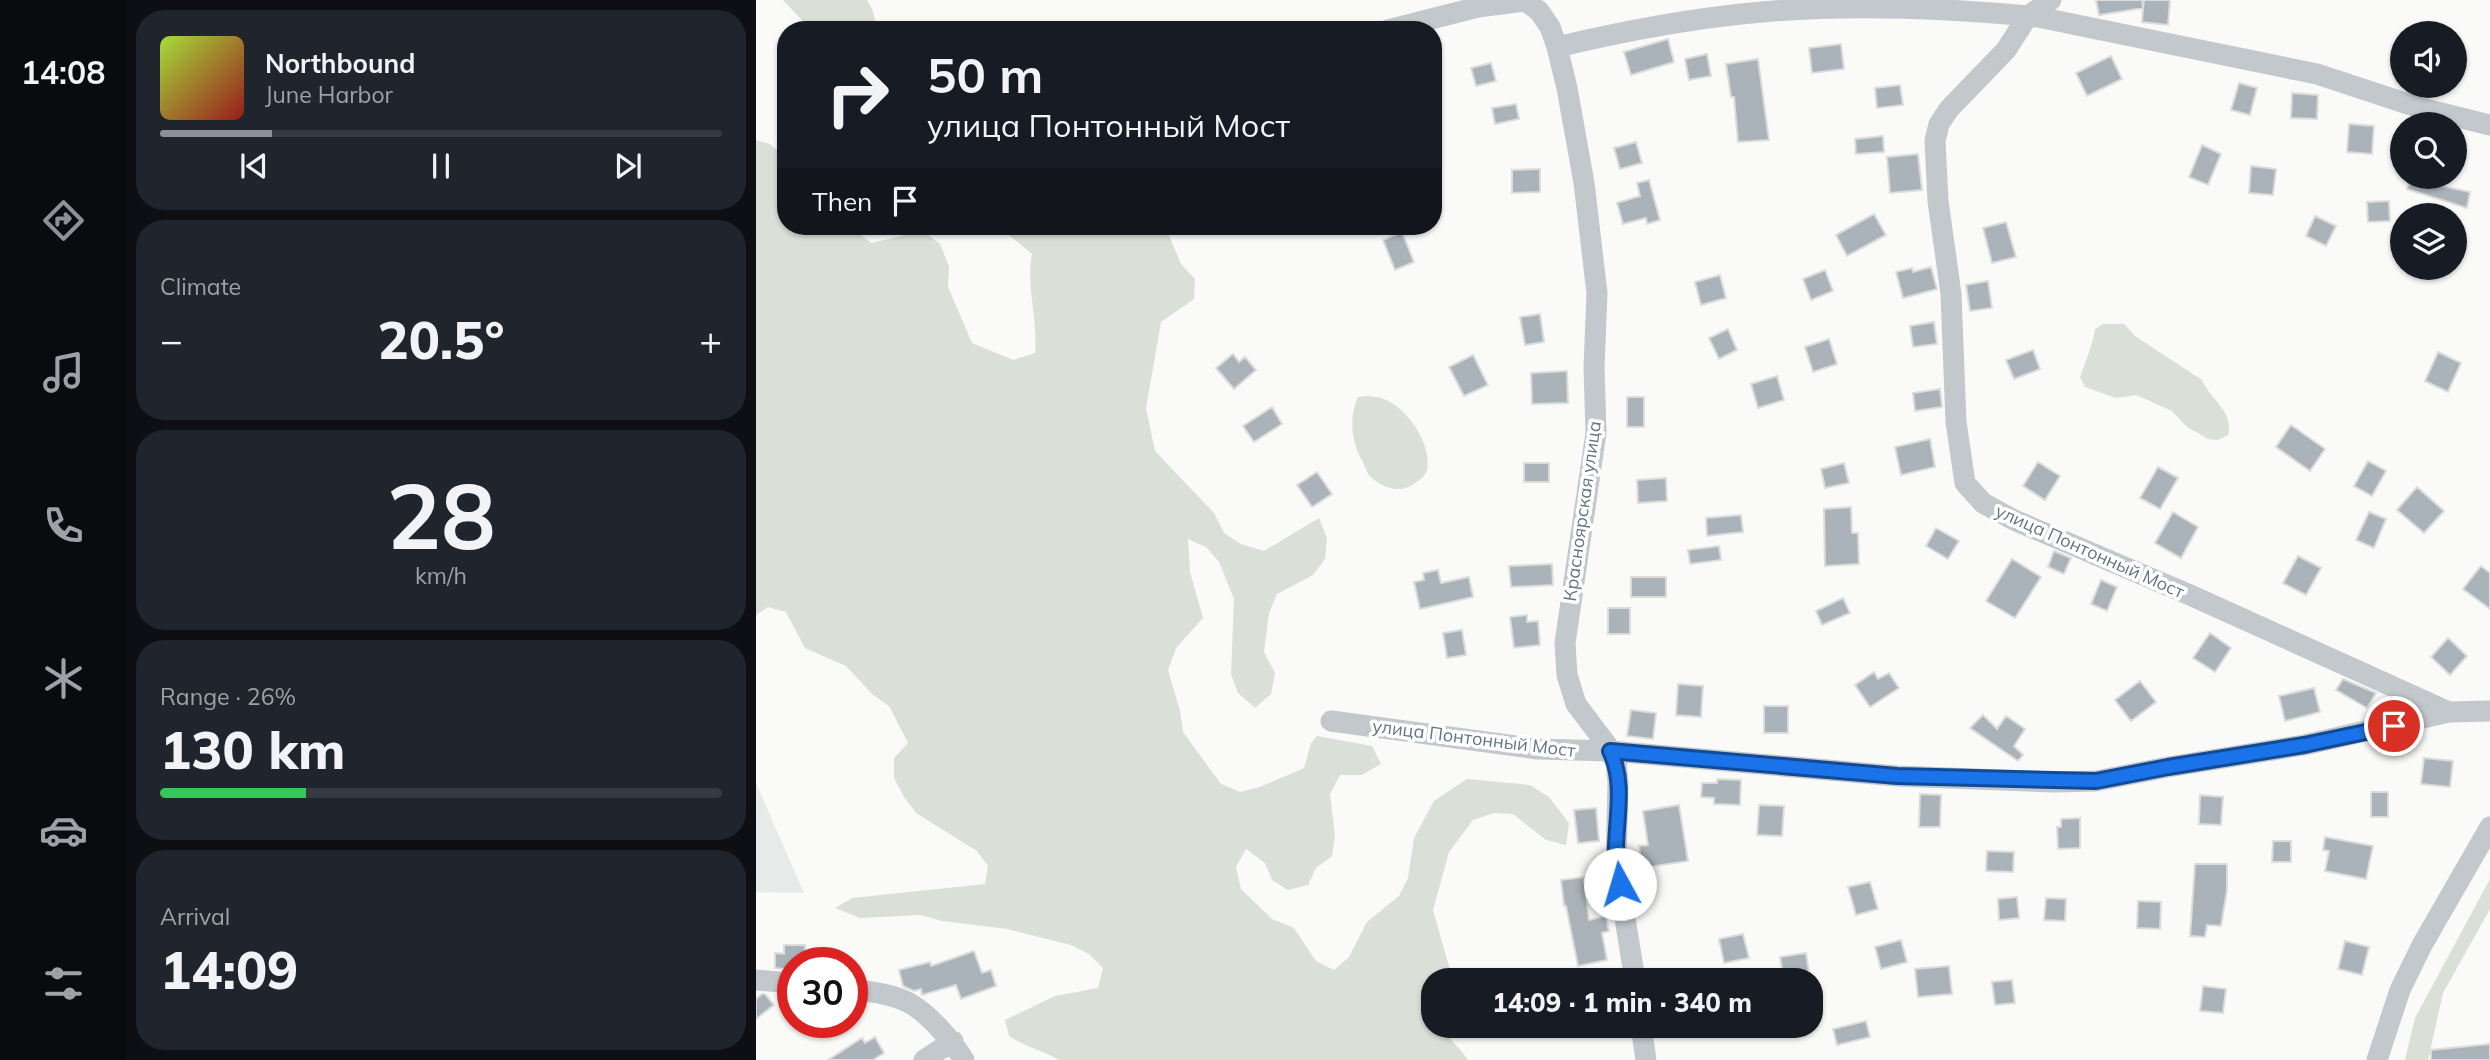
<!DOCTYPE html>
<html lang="en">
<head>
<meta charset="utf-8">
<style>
	body { margin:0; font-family:Mulish,sans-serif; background:#20242c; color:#f1f3f6; height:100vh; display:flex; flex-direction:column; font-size:26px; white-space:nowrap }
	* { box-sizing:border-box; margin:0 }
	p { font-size:23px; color:#9ea1a6 }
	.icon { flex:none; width:38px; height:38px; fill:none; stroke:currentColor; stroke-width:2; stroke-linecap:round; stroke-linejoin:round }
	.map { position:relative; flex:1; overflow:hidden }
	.side { display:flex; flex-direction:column; gap:10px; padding:10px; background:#0d0f14; width:630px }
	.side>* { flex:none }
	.hud { position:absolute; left:21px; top:21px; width:665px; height:214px; border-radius:28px; box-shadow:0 2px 5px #0004; background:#171b24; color:#f1f3f6; overflow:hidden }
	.fabs { position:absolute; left:1634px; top:21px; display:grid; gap:14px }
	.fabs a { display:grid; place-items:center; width:77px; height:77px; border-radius:50%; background:#171b24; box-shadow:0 2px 5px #0004; font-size:35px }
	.speed { position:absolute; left:21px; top:947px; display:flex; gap:14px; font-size:35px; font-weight:700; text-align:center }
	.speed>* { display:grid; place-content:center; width:91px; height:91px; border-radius:50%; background:#171b24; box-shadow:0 2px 5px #0004; line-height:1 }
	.speed .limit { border:10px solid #d22; background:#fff; color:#111 }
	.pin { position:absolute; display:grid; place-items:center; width:60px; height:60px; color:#fff; margin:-30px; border:4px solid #fff; border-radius:50%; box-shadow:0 2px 7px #0007 }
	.me { position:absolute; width:77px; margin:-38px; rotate:354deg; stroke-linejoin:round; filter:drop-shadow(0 0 5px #0008) }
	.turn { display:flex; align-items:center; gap:24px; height:147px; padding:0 35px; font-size:32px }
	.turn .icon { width:91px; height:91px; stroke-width:2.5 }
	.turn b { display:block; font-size:49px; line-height:60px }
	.then { display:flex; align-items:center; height:66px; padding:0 35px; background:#0003; gap:14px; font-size:26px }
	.big { font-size:52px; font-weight:800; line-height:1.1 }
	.side .card { flex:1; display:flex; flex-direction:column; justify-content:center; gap:10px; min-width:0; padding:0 24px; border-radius:28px; background:#20242c }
	.side .dial { align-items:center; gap:0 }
	.dial b { font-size:91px; line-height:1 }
	.song { display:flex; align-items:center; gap:21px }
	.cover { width:84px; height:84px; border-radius:10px; background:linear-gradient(135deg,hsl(80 70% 55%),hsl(0 70% 35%)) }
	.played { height:7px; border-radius:4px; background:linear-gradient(90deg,#8c9099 20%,#363941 20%) }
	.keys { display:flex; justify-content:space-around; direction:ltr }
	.heat { display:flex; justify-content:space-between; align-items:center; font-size:38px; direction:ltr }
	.charge { height:10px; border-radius:5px; background:linear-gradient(90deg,#34c759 26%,#363941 0) }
	.trip { position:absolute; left:665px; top:968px; width:402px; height:70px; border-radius:28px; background:#171b24; box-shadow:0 2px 5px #0004; font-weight:800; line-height:70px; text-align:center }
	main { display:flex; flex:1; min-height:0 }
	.dock { display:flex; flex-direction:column; width:126px; justify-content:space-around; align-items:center; background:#090b0e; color:#9ea1a6 }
	.dock .icon { width:49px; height:49px }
	.dock .active { color:#8c9099 }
	.dock b { font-size:32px; color:#f1f3f6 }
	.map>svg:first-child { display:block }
	.built { fill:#e8e9e9 }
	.green { fill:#dadfd7 }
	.building { fill:#aab3b9; stroke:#dcdcda; stroke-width:2 }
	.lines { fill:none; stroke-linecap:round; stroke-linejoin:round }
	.minor { stroke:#c3c8cc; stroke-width:21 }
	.route-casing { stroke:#114b97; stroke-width:18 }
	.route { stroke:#1a73e8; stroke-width:12 }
	.labels { text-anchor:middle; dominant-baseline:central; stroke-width:7; stroke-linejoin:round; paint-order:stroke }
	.street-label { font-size:18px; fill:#657683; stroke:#fff }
</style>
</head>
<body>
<main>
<nav class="dock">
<b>14:08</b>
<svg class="icon active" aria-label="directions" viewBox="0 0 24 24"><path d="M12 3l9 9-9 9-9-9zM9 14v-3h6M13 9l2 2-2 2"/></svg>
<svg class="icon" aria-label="music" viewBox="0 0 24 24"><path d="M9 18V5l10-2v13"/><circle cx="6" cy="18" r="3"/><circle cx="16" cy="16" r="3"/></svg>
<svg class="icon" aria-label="phone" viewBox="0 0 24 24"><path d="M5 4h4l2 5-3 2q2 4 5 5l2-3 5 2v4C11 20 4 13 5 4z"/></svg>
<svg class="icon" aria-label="climate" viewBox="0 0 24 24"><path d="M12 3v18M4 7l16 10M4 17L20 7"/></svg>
<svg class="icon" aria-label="car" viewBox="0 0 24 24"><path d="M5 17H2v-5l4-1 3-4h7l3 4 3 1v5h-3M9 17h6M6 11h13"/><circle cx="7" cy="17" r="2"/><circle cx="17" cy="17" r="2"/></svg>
<svg class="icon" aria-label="filters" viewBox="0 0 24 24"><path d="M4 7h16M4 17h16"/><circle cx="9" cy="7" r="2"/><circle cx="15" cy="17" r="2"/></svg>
</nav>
<section class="side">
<div class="card">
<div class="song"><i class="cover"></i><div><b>Northbound</b><p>June Harbor</p></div></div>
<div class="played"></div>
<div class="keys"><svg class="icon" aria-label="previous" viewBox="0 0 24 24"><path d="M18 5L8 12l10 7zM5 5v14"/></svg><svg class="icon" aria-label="pause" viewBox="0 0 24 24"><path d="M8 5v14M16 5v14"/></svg><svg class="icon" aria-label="next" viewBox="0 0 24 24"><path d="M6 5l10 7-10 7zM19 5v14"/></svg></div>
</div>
<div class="card"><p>Climate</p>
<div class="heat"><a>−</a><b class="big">20.5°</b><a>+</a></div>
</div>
<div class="card dial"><b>28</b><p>km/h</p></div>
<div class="card"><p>Range · 26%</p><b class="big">130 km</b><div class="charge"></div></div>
<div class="card"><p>Arrival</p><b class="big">14:09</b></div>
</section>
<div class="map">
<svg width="1734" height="1060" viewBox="0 0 1734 1060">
	<rect width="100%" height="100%" fill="#fafaf8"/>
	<path class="built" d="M0 783 48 893 0 892Z"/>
	<path class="green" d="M27 0H111L117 11 121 30H55Z
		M0 140 14 144 30 158V226H94L115 243 167 231 184 244 193 266 192 287 216 343 257 360 279 353C282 319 270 287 276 254L242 226H409L425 264 439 279 438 299 405 322 390 408 399 451 458 513 468 533 485 544 508 551 563 518 571 538 569 559 557 575 521 594 513 613 508 652 519 673 515 694 499 708 482 693 475 674 478 599 463 562 450 547 432 539 434 572 447 618 420 648 412 670 424 711 427 732 465 784 484 792 504 787 548 768 555 743 561 736 616 746 625 764 606 775H584L574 794 579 836 576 856 560 868 552 885 532 890 516 880 509 863 490 849 480 867 485 889 516 919 538 928 560 961 578 970 593 957 611 922 643 896 652 878 658 838 678 801 711 779 774 785 793 797 813 823 810 845 790 840 757 814 738 813 717 820 693 852 677 910 694 970 691 980H677V1026H686C692 1040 704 1047 712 1060H303C286 1050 270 1047 253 1036L249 1020 299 996 342 988 347 968 333 954 315 945 251 929 186 921 165 915 104 918 79 908 96 898 229 884 232 866 221 851 160 813 148 797 138 778V758L152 743 133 706 117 695 90 666 49 648 30 612 12 607 0 615Z
		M1347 324H1368L1379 336 1446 380C1456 402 1478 411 1472 435L1462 440 1452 439 1431 427 1416 411 1380 395 1360 398 1329 387 1324 377C1330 360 1336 348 1339 329Z
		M612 396C617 397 623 397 628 399 651 408 676 443 671 470 669 477 662 481 656 485 643 494 624 487 613 475 610 471 608 464 606 460 595 442 593 416 602 397Z
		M1734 879V909L1687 993 1672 1060H1649L1659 1018Z"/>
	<path class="building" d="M1340 0H1386L1387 8 1388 0H1414L1412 25 1386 22 1387 8 1343 15Z
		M912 39 918 62 875 75 868 52Z
		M1085 44 1088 69 1056 73 1053 48Z
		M951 54 955 76 933 80 929 59Z
		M1355 56 1366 79 1331 96 1320 73Z
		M1002 59 1013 140 982 142 978 97H975L970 64Z
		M735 63 740 81 720 86 715 68Z
		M1483 83 1501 88 1494 115 1475 110Z
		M1144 85 1147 105 1121 108 1119 88Z
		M1536 93 1562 95 1561 119 1535 118Z
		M760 104 763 119 739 124 736 108Z
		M1593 124 1618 126 1616 154 1591 152Z
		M1127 136 1128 152 1100 154 1099 139Z
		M880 142 886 163 864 169 858 148Z
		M1446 145 1465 154 1452 185 1433 177Z
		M1162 154 1166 190 1134 193 1131 157Z
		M1495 166 1520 169 1517 195 1493 193Z
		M784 169V192L756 193V170Z
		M1655 177H1679L1677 184 1714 192 1711 208 1651 189Z
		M893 180 904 220 891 224 890 218 867 224 861 203 884 196 881 183Z
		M1633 201 1634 221 1612 222 1611 202Z
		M1118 214 1130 235 1091 256 1080 235Z
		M1559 216 1580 226 1570 246 1550 236Z
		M1250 222 1260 257 1236 263 1227 228Z
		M646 232 658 262 639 270 627 240Z
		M1175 267 1181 289 1147 298 1140 272 1156 268 1157 272Z
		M1069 270 1077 291 1055 300 1047 279Z
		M964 275 970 298 945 305 939 282Z
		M1232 281 1236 308 1214 311 1210 285Z
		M784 314 788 342 769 345 764 317Z
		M1178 322 1181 344 1157 347 1154 326Z
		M972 329 981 350 963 359 953 338Z
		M1073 339 1081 364 1057 372 1049 347Z
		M1277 350 1284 369 1258 379 1250 360Z
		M1682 352 1705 363 1692 392 1669 381Z
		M477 354 483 362 489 357 500 370 478 389 460 368Z
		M717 355 732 385 708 396 693 367Z
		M811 371 812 403 776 404 775 373Z
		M1021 376 1028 400 1002 408 995 384Z
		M1184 389 1186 407 1159 411 1157 393Z
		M871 397H888V427H871Z
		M516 407 526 424 498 442 487 426Z
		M1535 425 1569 449 1554 471 1520 447Z
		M1174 439 1179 467 1145 475 1139 447Z
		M1612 461 1630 471 1616 496 1598 486Z
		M1282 462 1304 476 1289 500 1267 486Z
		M768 463H793V482H768Z
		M1088 463 1093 483 1069 488 1065 469Z
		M1402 467 1422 478 1404 509 1384 498Z
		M561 472 576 494 556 507 541 485Z
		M910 478 911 501 882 503 881 480Z
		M1661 487 1688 511 1668 533 1641 510Z
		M1095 507 1096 533H1102L1103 564 1069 566 1068 509Z
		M1417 512 1442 527 1425 558 1399 543Z
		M1613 512 1630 519 1618 548 1600 540Z
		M985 515 987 532 951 536 950 518Z
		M1180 528 1203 541 1192 559 1170 546Z
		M963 546 965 560 934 564 932 550Z
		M1298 551 1315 558 1308 574 1292 567Z
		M1542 556 1565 568 1550 595 1527 583Z
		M1256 559 1285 577 1259 618 1230 601Z
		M796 564 797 585 755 587 753 566Z
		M1725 566 1734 573V609L1707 589Z
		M682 570 685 583 713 577 717 597 664 609 658 582 668 580 667 573Z
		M875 577H910V597H875Z
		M1345 580 1361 587 1351 611 1335 604Z
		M1087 598 1094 613 1066 625 1060 611Z
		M852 608H874V634H852Z
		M771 615V622L782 621 784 645 758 648 754 617Z
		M706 630 710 655 691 658 687 633Z
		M1454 633 1475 648 1459 672 1437 658Z
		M1692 638 1711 656 1694 675 1675 657Z
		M1118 672 1122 679 1133 673 1143 688 1114 707 1099 685Z
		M1587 679 1620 693 1611 708 1580 690Z
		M1384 681 1400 702 1375 721 1359 700Z
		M922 684 947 686 945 717 920 715Z
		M1558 688 1564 712 1529 721 1523 696Z
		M1008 706H1032V733H1008Z
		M875 710 900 713 897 739 871 736Z
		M1227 715 1241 729 1250 716 1269 729 1258 746 1267 755 1262 761 1214 728Z
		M1668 758 1697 761 1694 787 1665 784Z
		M961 779 985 780 984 805 958 804V798L945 797 946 783H961Z
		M1615 792H1632V817H1615Z
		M1164 794 1185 795 1184 827H1163Z
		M1444 795 1467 797 1465 825 1443 824Z
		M923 805 932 861 886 868 883 846 892 845 887 811Z
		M1003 805 1028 806 1026 836 1001 835Z
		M840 808 843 841 822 843 818 810Z
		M1324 818V848L1302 849 1301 827H1305V819Z
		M1569 837 1617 846 1610 879 1569 871 1573 851 1567 850Z
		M1517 841H1535V862H1516Z
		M1231 851 1258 852 1257 872 1230 871Z
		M1439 864H1471V890L1465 926 1451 925 1449 937 1434 936Z
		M828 877 833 920 850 916 853 931 846 933 851 960 822 966 810 906H808L805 880Z
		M1114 882 1122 909 1100 915 1092 887Z
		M1261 897 1263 918 1243 920 1242 899Z
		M1290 898 1310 899 1309 921 1288 920Z
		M1382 901 1405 902 1404 929 1381 928Z
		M987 934 993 958 968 963 963 939Z
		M1145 940 1151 962 1125 969 1119 947Z
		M1589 941 1613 947 1606 975 1582 969Z
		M28 945H49V962H37V970L19 968V953L28 954Z
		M218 951 226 973 235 970 240 986 205 999 200 985 166 995 165 989 158 991 147 986 143 970 174 962 175 966Z
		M1050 953 1054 978 1028 980 1024 957Z
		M1193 966 1196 994 1162 997 1159 969Z
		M1256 980 1259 1003 1239 1005 1236 982Z
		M1447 986 1470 989 1467 1013 1444 1011Z
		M6 994H9L18 1005 0 1019V999Z
		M1110 1021 1114 1037 1081 1045 1077 1029Z
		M119 1037 128 1053 117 1060H72L106 1038 109 1043Z
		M1734 1044V1060H1675V1050Z"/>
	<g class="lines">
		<path class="minor" d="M768 0 783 11 794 27 801 47 811 88 828 183 841 293 838 368 840 433 809 643 811 675 820 704 851 745 860 763 862 782 860 863 879 980
			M1295 0 1272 16 1250 50 1193 109 1183 124 1179 141 1182 201 1195 294 1200 422 1209 483 1227 503 1258 520 1434 595 1693 712
			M632 30 722 7 769 1
			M801 47C868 31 937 18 1006 12 1097 4 1191 8 1282 17L1561 74 1661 107 1734 125
			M575 721 782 749 854 751 1141 776 1299 782 1340 781 1412 767 1548 745 1693 712 1734 711
			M0 980 37 983
			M96 989C115 992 139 994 155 1004 174 1015 197 1042 208 1060
			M885 1026 890 1060
			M168 1060 197 1041
			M1621 1060 1644 990 1666 945 1734 827"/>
	</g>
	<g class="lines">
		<defs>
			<path id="route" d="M864 884C862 877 860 870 860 862 858 826 871 785 854 751L1141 776 1340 781 1412 767 1548 745 1638 726"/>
		</defs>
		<use href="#route" class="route-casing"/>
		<use href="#route" class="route"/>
	</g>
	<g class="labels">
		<g class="street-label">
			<text transform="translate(826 511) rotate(-82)">Красноярская улица</text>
			<text transform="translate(1334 551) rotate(24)">улица Понтонный Мост</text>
			<text transform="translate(718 738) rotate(7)">улица Понтонный Мост</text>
		</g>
	</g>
</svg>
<div class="fabs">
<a><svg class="icon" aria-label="sound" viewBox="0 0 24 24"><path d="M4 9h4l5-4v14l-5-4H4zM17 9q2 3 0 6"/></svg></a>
<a><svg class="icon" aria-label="search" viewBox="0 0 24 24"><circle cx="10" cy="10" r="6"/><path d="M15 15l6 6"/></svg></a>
<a><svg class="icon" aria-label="layers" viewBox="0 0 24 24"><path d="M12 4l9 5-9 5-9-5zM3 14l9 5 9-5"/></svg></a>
</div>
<div class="speed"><div class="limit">30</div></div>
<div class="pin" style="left:1638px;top:726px;background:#d93025"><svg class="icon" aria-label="arrive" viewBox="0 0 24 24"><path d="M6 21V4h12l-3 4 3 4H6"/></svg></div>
<svg class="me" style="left:864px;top:884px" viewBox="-20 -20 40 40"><circle r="19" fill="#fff"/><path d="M0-13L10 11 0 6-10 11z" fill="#1a73e8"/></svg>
<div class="trip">14:09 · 1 min · 340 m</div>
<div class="hud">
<div class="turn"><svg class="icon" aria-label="right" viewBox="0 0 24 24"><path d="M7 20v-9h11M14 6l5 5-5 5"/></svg><div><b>50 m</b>улица Понтонный Мост</div></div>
<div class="then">Then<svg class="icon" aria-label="arrive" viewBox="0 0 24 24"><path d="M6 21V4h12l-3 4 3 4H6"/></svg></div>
</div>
</div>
</main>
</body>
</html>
